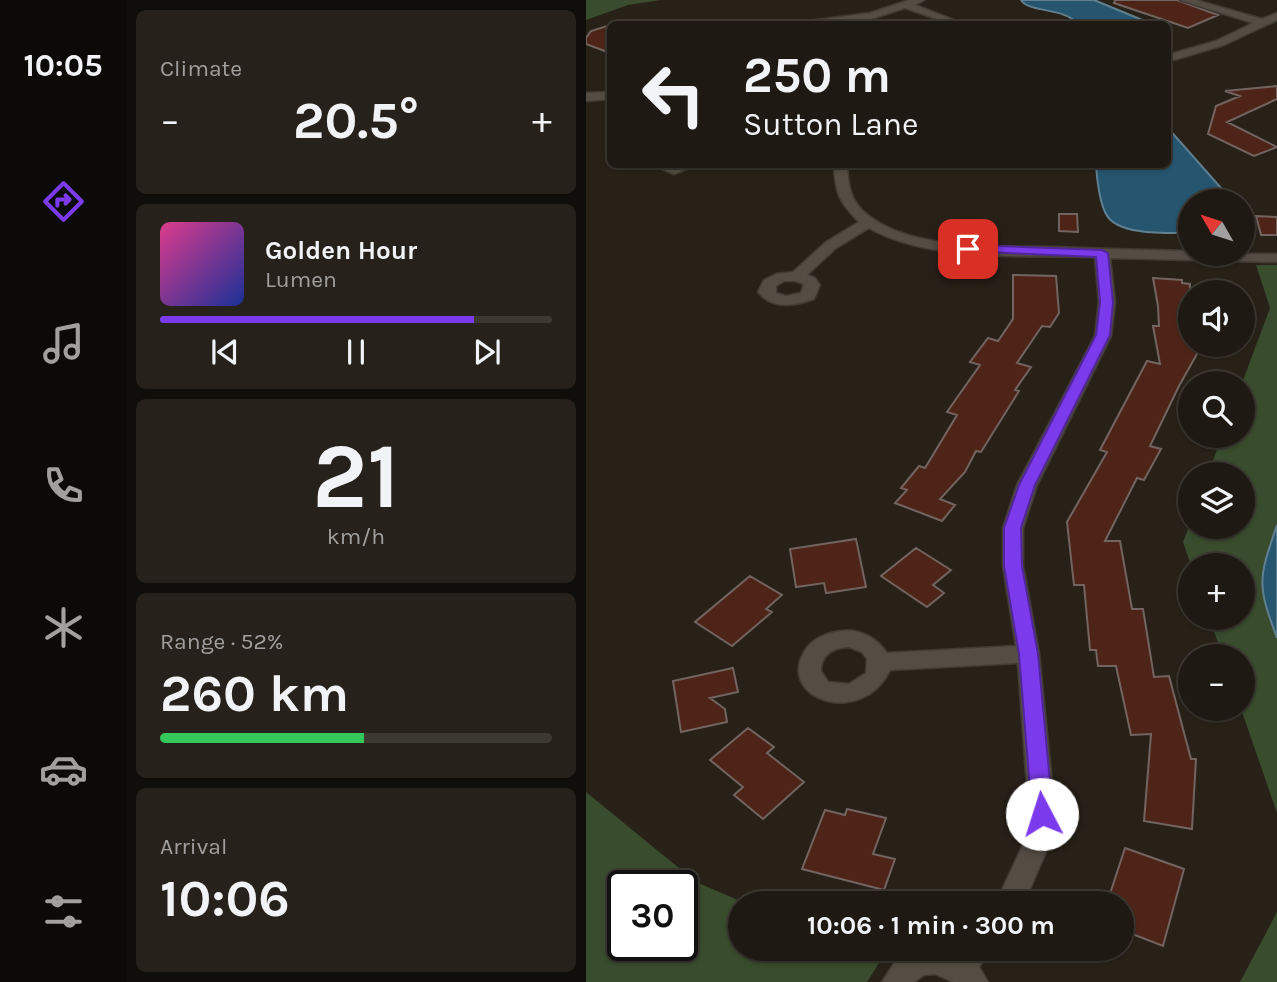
<!DOCTYPE html>
<html lang="en">
<head>
<meta charset="utf-8">
<style>
	body { margin:0; font-family:Karla,sans-serif; background:#26221b; color:#f1f3f6; height:100vh; display:flex; flex-direction:column; font-size:26px; white-space:nowrap }
	* { box-sizing:border-box; margin:0 }
	p { font-size:23px; color:#a1a09f }
	.icon { flex:none; width:38px; height:38px; fill:none; stroke:currentColor; stroke-width:2; stroke-linecap:round; stroke-linejoin:round }
	.map { position:relative; flex:1; overflow:hidden }
	.sheet { display:flex; flex-direction:column; gap:10px; padding:10px; background:#100e0a; width:460px }
	.sheet>* { flex:none }
	.banner { position:absolute; left:21px; top:21px; width:564px; height:147px; border-radius:10px; box-shadow:0 2px 5px #0004,0 0 0 2px #3c3832; background:#1e1912; color:#f1f3f6; overflow:hidden }
	.needle { width:46px; rotate:309deg }
	.fabs { position:absolute; left:592px; top:189px; display:grid; gap:14px }
	.fabs a { display:grid; place-items:center; width:77px; height:77px; border-radius:50%; background:#1e1912; box-shadow:0 2px 5px #0004,0 0 0 2px #3c3832; font-size:35px }
	.speed { position:absolute; left:21px; top:870px; display:flex; gap:14px; font-size:35px; font-weight:700; text-align:center }
	.speed>* { display:grid; place-content:center; width:91px; height:91px; border-radius:50%; background:#1e1912; box-shadow:0 2px 5px #0004,0 0 0 2px #3c3832; line-height:1 }
	.speed .limit { border:4px solid #111; border-radius:10px; background:#fff; color:#111 }
	.pin { position:absolute; display:grid; place-items:center; width:60px; height:60px; color:#fff; margin:-30px; border-radius:14px; box-shadow:0 4px 10px #0006 }
	.me { position:absolute; width:77px; margin:-38px; rotate:355deg; stroke-linejoin:round; filter:drop-shadow(0 0 5px #0008) }
	.turn { display:flex; align-items:center; gap:24px; height:147px; padding:0 21px; font-size:32px }
	.turn .icon { width:91px; height:91px; stroke-width:2.5 }
	.turn b { display:block; font-size:49px; line-height:60px }
	.big { font-size:52px; font-weight:700; line-height:1.1 }
	.sheet .widget { flex:1; display:flex; flex-direction:column; justify-content:center; gap:10px; min-width:0; padding:0 24px; border-radius:10px; background:#26221b }
	.sheet .dial { align-items:center; gap:0 }
	.dial b { font-size:91px; line-height:1 }
	.song { display:flex; align-items:center; gap:21px }
	.cover { width:84px; height:84px; border-radius:10px; background:linear-gradient(135deg,hsl(330 70% 55%),hsl(230 70% 35%)) }
	.played { height:7px; border-radius:4px; background:linear-gradient(90deg,#7c3aed 80%,#3c3832 80%) }
	.keys { display:flex; justify-content:space-around; direction:ltr }
	.heat { display:flex; justify-content:space-between; align-items:center; font-size:38px; direction:ltr }
	.charge { height:10px; border-radius:5px; background:linear-gradient(90deg,#34c759 52%,#3c3832 0) }
	.trip { position:absolute; left:142px; top:891px; width:406px; height:70px; border-radius:35px; background:#1e1912; box-shadow:0 2px 5px #0004,0 0 0 2px #3c3832; font-weight:700; line-height:70px; text-align:center }
	main { display:flex; flex:1; min-height:0 }
	.dock { display:flex; flex-direction:column; width:126px; justify-content:space-around; align-items:center; background:#0c0a07; color:#a1a09f }
	.dock .icon { width:49px; height:49px }
	.dock .on { color:#7c3aed }
	.dock b { font-size:32px; color:#f1f3f6 }
	.map>svg:first-child { display:block }
	.green { fill:#394c2d; fill-rule:evenodd }
	.water { fill:#25556f; stroke:#608090; stroke-width:2 }
	.building { fill:#4e2418; stroke:#726460; stroke-width:2 }
	.lines { fill:none; stroke-linecap:round; stroke-linejoin:round }
	.minor-casing { stroke:#413b34; stroke-width:3 }
	.minor { fill:#554d43; fill-rule:evenodd }
	.route { fill:#7c3aed; stroke:#51269a; stroke-width:2 }
</style>
</head>
<body>
<main>
<nav class="dock">
<b>10:05</b>
<svg class="icon on" aria-label="directions" viewBox="0 0 24 24"><path d="M12 3l9 9-9 9-9-9zM9 14v-3h6M13 9l2 2-2 2"/></svg>
<svg class="icon" aria-label="music" viewBox="0 0 24 24"><path d="M9 18V5l10-2v13"/><circle cx="6" cy="18" r="3"/><circle cx="16" cy="16" r="3"/></svg>
<svg class="icon" aria-label="phone" viewBox="0 0 24 24"><path d="M5 4h4l2 5-3 2q2 4 5 5l2-3 5 2v4C11 20 4 13 5 4z"/></svg>
<svg class="icon" aria-label="climate" viewBox="0 0 24 24"><path d="M12 3v18M4 7l16 10M4 17L20 7"/></svg>
<svg class="icon" aria-label="car" viewBox="0 0 24 24"><path d="M5 17H2v-5l4-1 3-4h7l3 4 3 1v5h-3M9 17h6M6 11h13"/><circle cx="7" cy="17" r="2"/><circle cx="17" cy="17" r="2"/></svg>
<svg class="icon" aria-label="filters" viewBox="0 0 24 24"><path d="M4 7h16M4 17h16"/><circle cx="9" cy="7" r="2"/><circle cx="15" cy="17" r="2"/></svg>
</nav>
<section class="sheet">
<div class="widget"><p>Climate</p>
<div class="heat"><a>−</a><b class="big">20.5°</b><a>+</a></div>
</div>
<div class="widget">
<div class="song"><i class="cover"></i><div><b>Golden Hour</b><p>Lumen</p></div></div>
<div class="played"></div>
<div class="keys"><svg class="icon" aria-label="previous" viewBox="0 0 24 24"><path d="M18 5L8 12l10 7zM5 5v14"/></svg><svg class="icon" aria-label="pause" viewBox="0 0 24 24"><path d="M8 5v14M16 5v14"/></svg><svg class="icon" aria-label="next" viewBox="0 0 24 24"><path d="M6 5l10 7-10 7zM19 5v14"/></svg></div>
</div>
<div class="widget dial"><b>21</b><p>km/h</p></div>
<div class="widget"><p>Range · 52%</p><b class="big">260 km</b><div class="charge"></div></div>
<div class="widget"><p>Arrival</p><b class="big">10:06</b></div>
</section>
<div class="map">
<svg width="691" height="982" viewBox="0 0 691 982">
	<rect width="100%" height="100%" fill="#282118"/>
	<path class="green" d="M0 0H75L42 5 0 20Z
		M670 265H691V813L655 709 656 656H637L623 618H656V565H605L597 542 604 524V527H656V474H622L636 436H656V383L684 308Z
		M0 792 110 882 159 903H154V948L267 949 295 960 281 982H0ZM37 886H96V945H37Z
		M691 912V982H654Z"/>
	<path class="water" d="M435 0H508L566 24H492C478 7 443 13 435 0Z
		M581 127 636 189 643 201H604V233C583 233 531 236 520 214 513 201 511 179 510 165L581 164Z
		M691 525V638C671 584 672 580 691 525Z"/>
	<path class="building" d="M529 0H591L632 15 602 28 528 3Z
		M24 25V53L0 44V38L5 31Z
		M691 86V99L641 122 691 147 668 156 622 134 630 106 654 96 639 91Z
		M473 214H491L492 232 473 231Z
		M670 216 691 217V235H675Z
		M427 275 470 276 473 313 464 327 456 326 431 363 445 367 429 390 433 391 395 452 390 451 379 472 354 499 369 505 356 521 309 503 321 490 315 488 333 466 339 468 371 415 361 412 394 365 384 362 402 338 412 341 427 319Z
		M567 278 596 280V283L604 284V345H616L593 386 564 446 575 449 558 480 551 478 519 541H534L546 609H557L568 677 583 676 605 759H610L606 829 558 821 565 734 545 735 530 666H512L510 650H504L498 585H488L481 522 521 452 514 450 561 361 574 364 567 326H573L572 306Z
		M270 539 280 587 240 593 238 583 210 587 204 549Z
		M330 548 365 570 347 585 358 593 341 607 295 576Z
		M164 576 196 595 180 609 186 612 146 646 109 622Z
		M147 668 152 692 124 698 139 709 141 722 95 732 87 681Z
		M162 728 188 747 181 753 218 782 177 819 148 795 157 787 124 760Z
		M261 809 300 818 287 854 309 859 298 890 216 869 239 810 259 815Z
		M539 848 598 869 577 946 536 930V903H521Z"/>
	<g class="lines">
		<defs>
			<path id="minor" d="M323 0H338L329 5 378 24H365L319 8 285 19 243 24H218L223 21 284 13Z
				M594 0H610L676 19 691 13V20L638 45 581 62V55L630 41 667 23Z
				M129 21H159L164 24H124Z
				M0 93 24 92V99L0 101Z
				M64 164H113L88 174Z
				M248 164H261C262 186 264 202 283 216 328 251 415 246 470 247 515 249 559 250 604 251V254H691V262L524 258 529 302 525 336 451 485 437 528V566L453 654 469 814 462 847 438 903H410L436 847 443 814 432 663 304 670C276 728 191 700 218 652 226 638 240 633 255 631 273 628 291 638 301 653L430 646 417 566V528L431 485 509 336 513 302 509 257C440 255 345 263 283 228L250 248 221 275 229 278 234 285 228 299C208 306 187 310 172 292L178 280 190 274 207 272 240 242 273 222C253 202 249 193 248 164ZM198 281H209L218 284 215 293 200 296 190 293V286ZM263 647 276 652 281 659 280 673 263 684 242 682 235 671C235 654 247 648 263 647Z
				M334 948H360L369 952 373 948H406L393 967 402 982H367L349 974 338 975 328 982H296L309 962Z"/>
		</defs>
		<use href="#minor" class="minor-casing"/>
		<use href="#minor" class="minor"/>
	</g>
	<path class="route" d="M382 245 516 250 522 253 527 302 524 335 449 485 435 528 436 566 452 654 467 814 464 820 456 823 449 820 446 814 433 654 418 566V528L433 485 510 335 514 302 510 257 377 251 375 249Z"/>
</svg>
<div class="fabs">
<a><svg class="needle" viewBox="-14 -14 28 28"><path d="M0-13l5 13h-10z" fill="#e53935"/><path d="M0 13l5-13h-10z" fill="#a1a09f"/></svg></a>
<a><svg class="icon" aria-label="sound" viewBox="0 0 24 24"><path d="M4 9h4l5-4v14l-5-4H4zM17 9q2 3 0 6"/></svg></a>
<a><svg class="icon" aria-label="search" viewBox="0 0 24 24"><circle cx="10" cy="10" r="6"/><path d="M15 15l6 6"/></svg></a>
<a><svg class="icon" aria-label="layers" viewBox="0 0 24 24"><path d="M12 4l9 5-9 5-9-5zM3 14l9 5 9-5"/></svg></a>
<a>+</a>
<a>−</a>
</div>
<div class="speed"><div class="limit">30</div></div>
<div class="pin" style="left:382px;top:249px;background:#d93025"><svg class="icon" aria-label="arrive" viewBox="0 0 24 24"><path d="M6 21V4h12l-3 4 3 4H6"/></svg></div>
<svg class="me" style="left:456px;top:814px" viewBox="-20 -20 40 40"><circle r="19" fill="#fff"/><path d="M0-13L10 11 0 6-10 11z" fill="#7c3aed"/></svg>
<div class="trip">10:06 · 1 min · 300 m</div>
<div class="banner">
<div class="turn"><svg class="icon" aria-label="left" viewBox="0 0 24 24"><path d="M17 20v-9H6M10 6l-5 5 5 5"/></svg><div><b>250 m</b>Sutton Lane</div></div>
</div>
</div>
</main>
</body>
</html>
